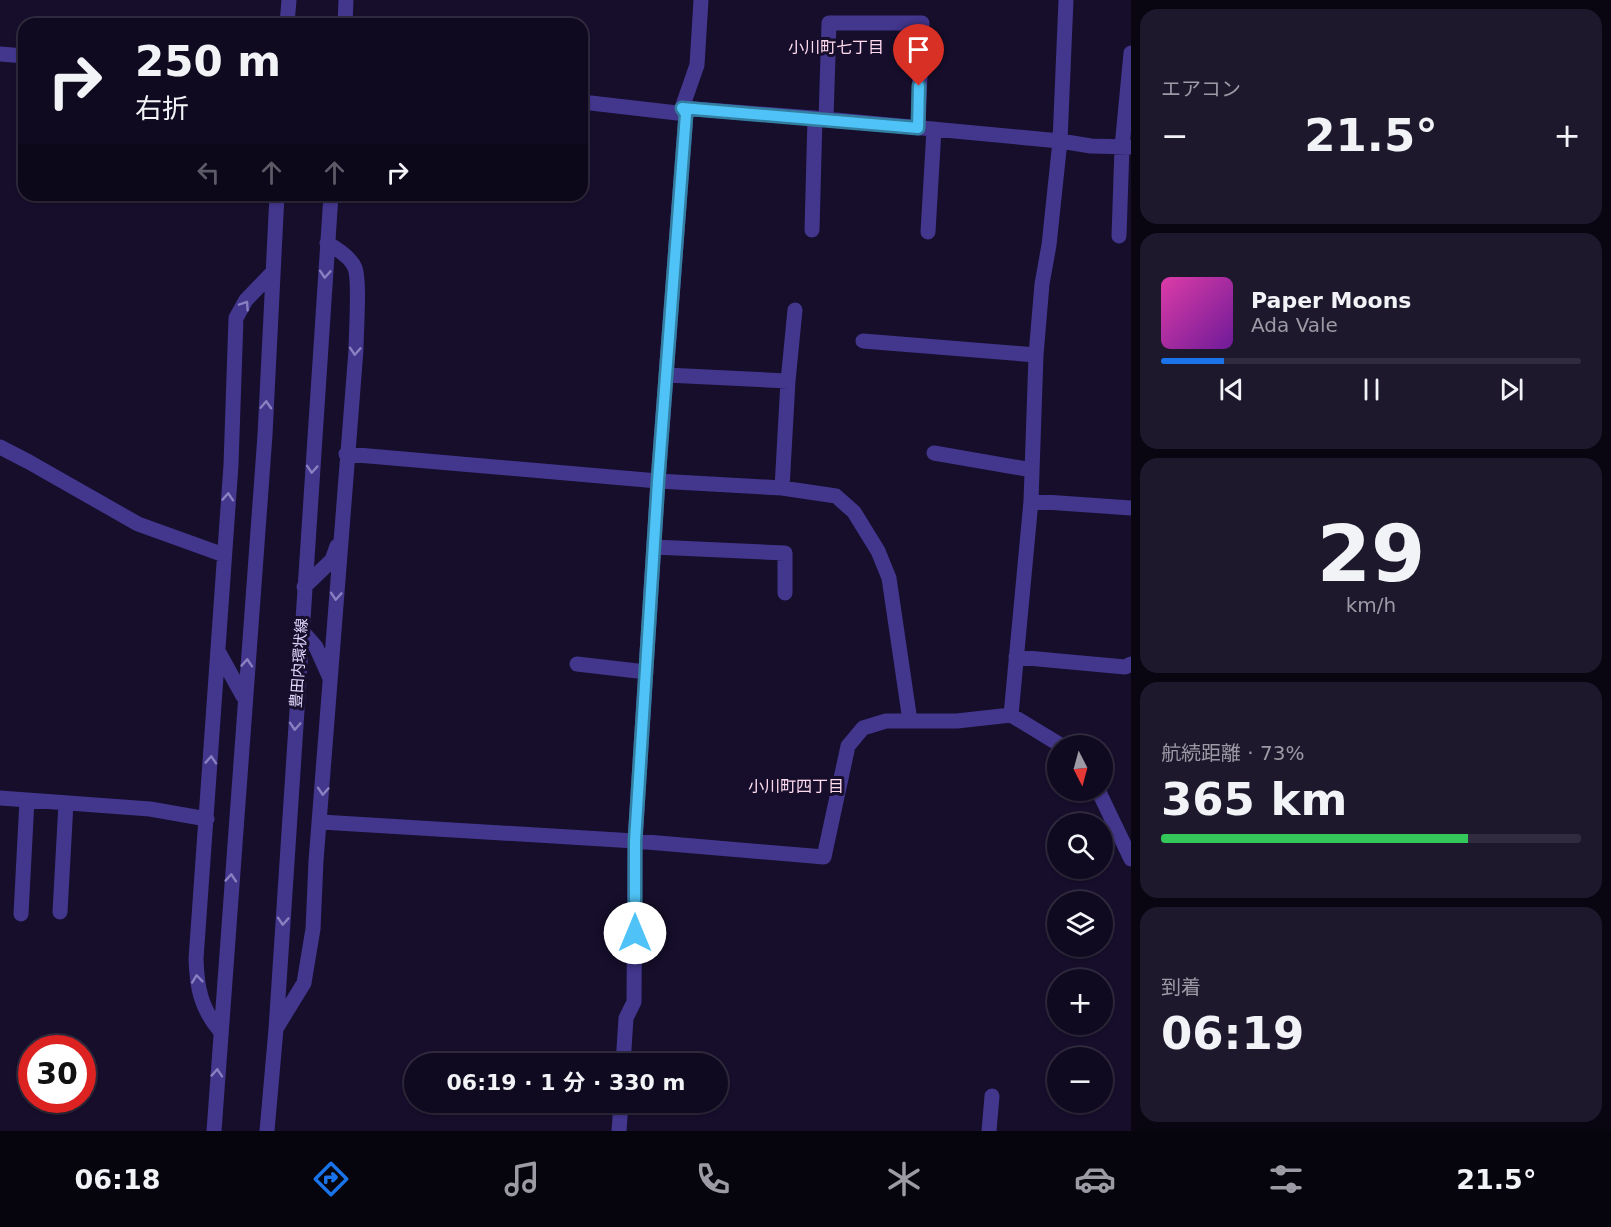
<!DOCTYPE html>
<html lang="ja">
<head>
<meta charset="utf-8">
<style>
	body { margin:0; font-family:"DejaVu Sans","Noto Sans JP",sans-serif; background:#1e182d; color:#f1f3f6; height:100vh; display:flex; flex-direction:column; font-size:22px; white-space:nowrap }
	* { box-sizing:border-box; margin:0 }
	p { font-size:20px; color:#9c9aa5 }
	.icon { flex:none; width:33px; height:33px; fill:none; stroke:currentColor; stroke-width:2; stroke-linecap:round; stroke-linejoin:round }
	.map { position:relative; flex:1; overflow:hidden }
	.panel { display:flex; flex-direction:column; gap:9px; padding:9px; background:#090612; width:480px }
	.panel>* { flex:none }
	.banner { position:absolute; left:18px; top:18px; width:570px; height:183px; border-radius:18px; box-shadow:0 2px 4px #0004,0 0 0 2px #302b3e; background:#100a20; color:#f1f3f6; overflow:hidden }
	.needle { width:39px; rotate:174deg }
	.tools { position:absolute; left:1047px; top:735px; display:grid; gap:12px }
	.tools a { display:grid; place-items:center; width:66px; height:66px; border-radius:50%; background:#100a20; box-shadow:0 2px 4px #0004,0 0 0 2px #302b3e; font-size:30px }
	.speed { position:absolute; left:18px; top:1035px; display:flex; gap:12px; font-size:30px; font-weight:700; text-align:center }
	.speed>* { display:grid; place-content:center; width:78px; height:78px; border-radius:50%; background:#100a20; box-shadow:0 2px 4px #0004,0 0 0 2px #302b3e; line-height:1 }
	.speed .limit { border:9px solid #d22; background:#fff; color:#111 }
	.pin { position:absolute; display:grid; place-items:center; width:51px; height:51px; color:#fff; margin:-62px -26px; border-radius:50% 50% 50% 0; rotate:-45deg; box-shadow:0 0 6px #0007 }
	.pin .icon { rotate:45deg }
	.me { position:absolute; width:66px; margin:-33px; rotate:0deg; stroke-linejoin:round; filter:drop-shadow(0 0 4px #0008) }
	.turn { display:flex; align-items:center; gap:21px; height:126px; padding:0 18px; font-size:27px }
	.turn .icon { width:78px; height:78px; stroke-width:2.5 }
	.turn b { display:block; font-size:42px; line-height:51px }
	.lanes { display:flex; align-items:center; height:57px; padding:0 18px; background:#0003; justify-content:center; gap:30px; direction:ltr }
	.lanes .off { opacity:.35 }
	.big { font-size:45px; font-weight:700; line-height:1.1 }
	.panel .card { flex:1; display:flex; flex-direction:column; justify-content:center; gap:9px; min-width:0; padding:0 21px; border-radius:18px; background:#1e182d }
	.panel .dial { align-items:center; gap:0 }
	.dial b { font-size:78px; line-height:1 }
	.song { display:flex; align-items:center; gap:18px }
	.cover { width:72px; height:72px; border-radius:9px; background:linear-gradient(135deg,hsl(320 70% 55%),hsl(280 70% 35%)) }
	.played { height:6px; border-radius:3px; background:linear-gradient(90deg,#1a73e8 15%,#302b3e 15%) }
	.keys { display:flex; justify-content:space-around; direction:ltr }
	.heat { display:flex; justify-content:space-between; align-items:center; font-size:33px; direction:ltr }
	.charge { height:9px; border-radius:4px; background:linear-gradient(90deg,#34c759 73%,#302b3e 0) }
	.trip { position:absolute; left:404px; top:1053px; width:324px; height:60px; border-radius:30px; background:#100a20; box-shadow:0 2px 4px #0004,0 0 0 2px #302b3e; font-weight:700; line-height:60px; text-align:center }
	.tab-bar { display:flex; height:96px; justify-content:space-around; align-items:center; background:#06040d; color:#9c9aa5 }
	.tab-bar .icon { width:42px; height:42px }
	.tab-bar .active { color:#1a73e8 }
	.tab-bar b { font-size:27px; color:#f1f3f6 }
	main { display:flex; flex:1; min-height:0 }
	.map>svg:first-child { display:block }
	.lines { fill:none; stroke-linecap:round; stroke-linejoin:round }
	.minor { stroke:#42368d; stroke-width:15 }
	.oneway { stroke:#8a7fc0 }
	.route-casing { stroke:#337fa1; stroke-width:15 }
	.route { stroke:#4fc3f7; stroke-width:10 }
	.labels { text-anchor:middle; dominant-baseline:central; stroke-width:6; stroke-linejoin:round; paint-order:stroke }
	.street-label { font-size:15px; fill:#e1d8ff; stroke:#160e2b }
	.neighbourhood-label { font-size:16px; fill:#ffdaee; stroke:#160e2b }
</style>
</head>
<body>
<main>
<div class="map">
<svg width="1131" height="1131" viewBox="0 0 1131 1131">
	<rect width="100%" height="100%" fill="#160e2b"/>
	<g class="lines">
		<path class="minor" d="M287 24 289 0
			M345 24 346 0
			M0 54 24 56
			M582 102 686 114
			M682 108 826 119 1060 141 1091 146 1131 147
			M682 108 697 65 701 0
			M826 119 829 23H922L918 128
			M812 230 815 118
			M928 232 934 129
			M1119 236 1122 147 1131 53
			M863 341 1036 355
			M666 375 788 381 782 488
			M788 381 795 310
			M0 447 29 462 138 524 224 555
			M934 453 1032 470
			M346 454 658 481 782 488 836 496 854 512 878 551 889 578 910 721
			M1031 501 1131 508
			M654 547 785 553V593
			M304 587 332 560 337 546
			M302 631 316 647 329 676
			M218 651 243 696
			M1016 657 1125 667 1131 664
			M577 664 646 672
			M1011 715 1062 746
			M1098 790 1131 859
			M0 798 150 809 207 819
			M321 822 635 841 824 857 848 746 863 728 886 721H957L1011 715 1031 501 1036 355 1042 284 1049 245 1060 141 1066 0
			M60 912 66 803
			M21 914 27 800
			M277 1027 304 983 313 929 316 861 356 350C356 333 360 281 355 268 351 258 336 248 327 243
			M220 1031C201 1008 197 989 196 959L231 465 236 318 246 300 272 273
			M623 1064 626 1018 634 1002 635 841 658 481 686 114 682 108
			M214 1131 265 435 277 195
			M267 1131 276 1029 331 195
			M619 1131 621 1102
			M989 1131 992 1096"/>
	</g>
	<defs><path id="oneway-chevron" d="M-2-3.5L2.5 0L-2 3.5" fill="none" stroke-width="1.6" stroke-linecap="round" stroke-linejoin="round" transform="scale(1.5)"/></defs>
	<g class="oneway">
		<use href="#oneway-chevron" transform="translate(325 274) rotate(94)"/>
		<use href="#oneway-chevron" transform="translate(245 305) rotate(-56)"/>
		<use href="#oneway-chevron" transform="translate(355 351) rotate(94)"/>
		<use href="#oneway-chevron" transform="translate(266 405) rotate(-87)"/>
		<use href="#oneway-chevron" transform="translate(312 469) rotate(94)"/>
		<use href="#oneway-chevron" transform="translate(228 497) rotate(-86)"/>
		<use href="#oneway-chevron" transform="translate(336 596) rotate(94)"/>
		<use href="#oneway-chevron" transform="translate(247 663) rotate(-86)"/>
		<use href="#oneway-chevron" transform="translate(295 726) rotate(94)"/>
		<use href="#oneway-chevron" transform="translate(211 760) rotate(-86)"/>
		<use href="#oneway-chevron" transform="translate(323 791) rotate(94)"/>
		<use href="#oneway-chevron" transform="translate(231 878) rotate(-86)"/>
		<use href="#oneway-chevron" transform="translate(283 921) rotate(94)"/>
		<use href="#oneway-chevron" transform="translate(197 979) rotate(-96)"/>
		<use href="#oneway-chevron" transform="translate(217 1073) rotate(-86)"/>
	</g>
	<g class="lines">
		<defs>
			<path id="route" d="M635 933V841L658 481 686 114 682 108 918 128 919 86"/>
		</defs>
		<use href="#route" class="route-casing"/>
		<use href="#route" class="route"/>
	</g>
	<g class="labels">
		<g class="street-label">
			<text transform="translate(299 663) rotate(-86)">豊田内環状線</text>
		</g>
		<g class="neighbourhood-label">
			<text x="836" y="47">小川町七丁目</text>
			<text x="796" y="786">小川町四丁目</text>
		</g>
	</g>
</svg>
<div class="tools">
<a><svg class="needle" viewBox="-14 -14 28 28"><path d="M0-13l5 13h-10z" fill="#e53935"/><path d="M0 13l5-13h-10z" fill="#9c9aa5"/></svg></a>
<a><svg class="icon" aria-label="search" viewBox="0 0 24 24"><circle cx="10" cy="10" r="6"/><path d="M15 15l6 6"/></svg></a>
<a><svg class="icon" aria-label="layers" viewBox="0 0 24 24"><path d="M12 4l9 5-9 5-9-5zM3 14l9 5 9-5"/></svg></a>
<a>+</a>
<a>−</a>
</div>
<div class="speed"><div class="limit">30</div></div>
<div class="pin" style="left:919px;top:86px;background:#d93025"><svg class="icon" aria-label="arrive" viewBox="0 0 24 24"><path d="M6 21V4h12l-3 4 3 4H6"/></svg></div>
<svg class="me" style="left:635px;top:933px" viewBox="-20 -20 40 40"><circle r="19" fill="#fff"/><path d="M0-13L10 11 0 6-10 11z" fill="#4fc3f7"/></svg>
<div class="trip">06:19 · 1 分 · 330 m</div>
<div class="banner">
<div class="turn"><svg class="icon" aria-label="right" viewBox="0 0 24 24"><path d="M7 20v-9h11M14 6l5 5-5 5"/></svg><div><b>250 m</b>右折</div></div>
<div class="lanes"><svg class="icon off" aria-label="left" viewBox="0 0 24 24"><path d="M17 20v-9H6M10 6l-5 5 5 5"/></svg><svg class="icon off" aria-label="ahead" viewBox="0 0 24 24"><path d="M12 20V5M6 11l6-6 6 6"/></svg><svg class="icon off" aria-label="ahead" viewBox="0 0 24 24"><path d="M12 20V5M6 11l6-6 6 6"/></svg><svg class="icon" aria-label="right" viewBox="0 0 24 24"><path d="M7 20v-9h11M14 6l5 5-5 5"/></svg></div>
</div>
</div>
<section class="panel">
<div class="card"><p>エアコン</p>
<div class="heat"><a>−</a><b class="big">21.5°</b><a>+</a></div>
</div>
<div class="card">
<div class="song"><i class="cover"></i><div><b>Paper Moons</b><p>Ada Vale</p></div></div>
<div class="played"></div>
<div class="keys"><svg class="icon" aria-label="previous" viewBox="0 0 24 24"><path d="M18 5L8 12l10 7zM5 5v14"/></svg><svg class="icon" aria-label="pause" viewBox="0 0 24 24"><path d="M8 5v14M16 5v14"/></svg><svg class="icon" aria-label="next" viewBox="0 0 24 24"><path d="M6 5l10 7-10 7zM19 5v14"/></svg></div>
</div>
<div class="card dial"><b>29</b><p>km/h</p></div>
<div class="card"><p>航続距離 · 73%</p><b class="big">365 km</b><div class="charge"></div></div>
<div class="card"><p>到着</p><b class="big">06:19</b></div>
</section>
</main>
<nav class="tab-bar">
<b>06:18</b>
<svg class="icon active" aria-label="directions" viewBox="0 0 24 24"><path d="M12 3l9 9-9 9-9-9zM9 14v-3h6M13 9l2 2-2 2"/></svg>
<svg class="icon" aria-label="music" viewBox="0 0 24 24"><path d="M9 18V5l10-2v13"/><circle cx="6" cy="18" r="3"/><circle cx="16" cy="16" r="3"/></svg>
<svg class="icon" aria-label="phone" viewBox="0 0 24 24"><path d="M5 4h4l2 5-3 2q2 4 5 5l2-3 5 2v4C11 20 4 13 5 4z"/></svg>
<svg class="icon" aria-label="climate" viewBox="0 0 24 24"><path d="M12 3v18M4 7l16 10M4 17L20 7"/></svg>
<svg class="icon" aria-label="car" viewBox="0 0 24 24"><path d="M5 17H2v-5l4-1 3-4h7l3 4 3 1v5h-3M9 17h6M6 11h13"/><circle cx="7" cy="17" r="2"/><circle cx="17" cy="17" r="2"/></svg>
<svg class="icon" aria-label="filters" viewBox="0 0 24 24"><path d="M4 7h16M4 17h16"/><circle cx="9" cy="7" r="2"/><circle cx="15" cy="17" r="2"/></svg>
<b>21.5°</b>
</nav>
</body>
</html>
